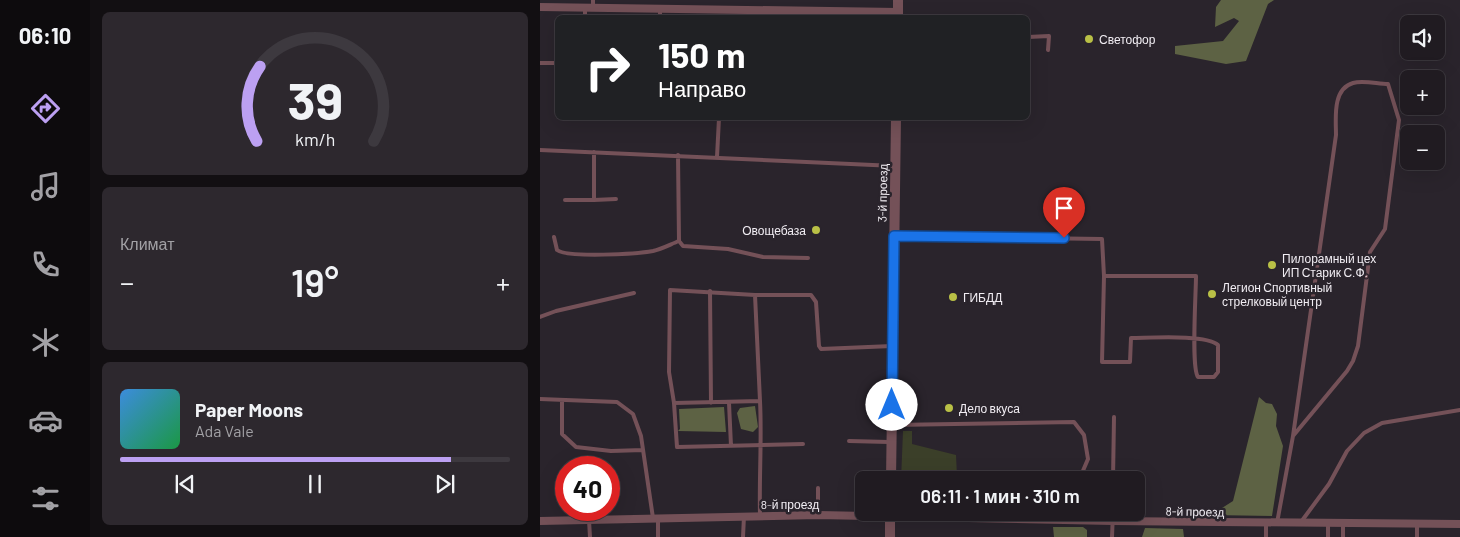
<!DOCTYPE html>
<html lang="ru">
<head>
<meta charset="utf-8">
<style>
	body { margin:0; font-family:Barlow,sans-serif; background:#2d282e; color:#f1f3f6; height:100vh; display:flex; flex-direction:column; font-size:19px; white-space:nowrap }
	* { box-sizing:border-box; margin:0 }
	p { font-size:16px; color:#a2a1a5 }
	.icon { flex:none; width:28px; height:28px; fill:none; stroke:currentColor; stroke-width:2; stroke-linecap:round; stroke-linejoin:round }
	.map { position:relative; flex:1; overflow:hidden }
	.panel { display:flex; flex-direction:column; gap:12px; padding:12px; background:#120f12; width:450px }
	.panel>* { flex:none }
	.top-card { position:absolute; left:15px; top:15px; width:475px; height:105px; border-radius:8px; box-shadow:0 5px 20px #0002,0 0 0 1px #3d393f; background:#202124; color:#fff; overflow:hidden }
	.tools { position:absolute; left:860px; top:15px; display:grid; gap:10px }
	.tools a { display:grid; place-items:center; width:45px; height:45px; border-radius:8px; background:#201b21; box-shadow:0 5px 20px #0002,0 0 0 1px #3d393f; font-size:25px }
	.speed { position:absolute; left:15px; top:456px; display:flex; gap:10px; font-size:25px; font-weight:700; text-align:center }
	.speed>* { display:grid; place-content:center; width:65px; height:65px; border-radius:50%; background:#201b21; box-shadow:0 5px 20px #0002,0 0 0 1px #3d393f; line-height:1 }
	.speed .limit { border:8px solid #d22; background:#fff; color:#111 }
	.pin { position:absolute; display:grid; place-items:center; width:42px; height:42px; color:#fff; margin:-51px -21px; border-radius:50% 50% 50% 0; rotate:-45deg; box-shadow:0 0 5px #0007 }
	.pin .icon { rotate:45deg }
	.me { position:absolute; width:55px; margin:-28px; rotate:0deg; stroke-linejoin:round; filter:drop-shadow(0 0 4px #0008) }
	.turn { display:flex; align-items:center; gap:18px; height:105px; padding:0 20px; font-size:22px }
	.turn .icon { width:65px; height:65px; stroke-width:2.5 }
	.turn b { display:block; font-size:35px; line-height:42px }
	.big { font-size:38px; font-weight:600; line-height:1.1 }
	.panel .card { flex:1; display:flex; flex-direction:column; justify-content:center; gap:8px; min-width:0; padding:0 18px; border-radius:8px; background:#2d282e }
	.panel .dial { align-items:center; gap:0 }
	.dial svg { height:130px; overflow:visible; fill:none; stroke:#3d393f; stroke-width:7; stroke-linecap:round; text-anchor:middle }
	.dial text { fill:#f1f3f6; stroke:none }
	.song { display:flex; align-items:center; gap:15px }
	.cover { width:60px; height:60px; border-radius:8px; background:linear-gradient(135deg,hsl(210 70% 55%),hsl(140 70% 35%)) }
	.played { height:5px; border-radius:2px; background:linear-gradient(90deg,#bca0f2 85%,#3d393f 85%) }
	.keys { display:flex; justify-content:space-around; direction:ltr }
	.heat { display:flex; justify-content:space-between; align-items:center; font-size:28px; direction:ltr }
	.trip { position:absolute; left:315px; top:471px; width:290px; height:50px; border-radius:8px; background:#201b21; box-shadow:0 5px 20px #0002,0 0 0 1px #3d393f; font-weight:600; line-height:50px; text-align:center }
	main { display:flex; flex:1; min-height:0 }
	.menu { display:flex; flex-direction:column; width:90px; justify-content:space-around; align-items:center; background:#0d0b0d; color:#a2a1a5 }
	.menu .icon { width:35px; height:35px }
	.menu .selected { color:#bca0f2 }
	.menu b { font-size:22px; color:#f1f3f6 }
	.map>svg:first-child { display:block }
	.green { fill:#3b3f29 }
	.forest { fill:#5d6244 }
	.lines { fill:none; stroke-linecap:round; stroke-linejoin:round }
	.service { stroke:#745158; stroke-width:4 }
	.minor { stroke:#745158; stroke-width:8 }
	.tertiary { stroke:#745158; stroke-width:10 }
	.route-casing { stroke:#114b97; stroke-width:12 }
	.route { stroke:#1a73e8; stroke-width:9 }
	.poi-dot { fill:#b9c046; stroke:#2a242c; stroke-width:2 }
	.labels { text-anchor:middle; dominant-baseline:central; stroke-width:5; stroke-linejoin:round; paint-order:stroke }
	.poi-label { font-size:12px; fill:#f1edf3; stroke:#2a242c; text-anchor:start }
	.street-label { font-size:12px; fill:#f1edf3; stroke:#2a242c }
</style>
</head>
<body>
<main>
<nav class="menu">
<b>06:10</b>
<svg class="icon selected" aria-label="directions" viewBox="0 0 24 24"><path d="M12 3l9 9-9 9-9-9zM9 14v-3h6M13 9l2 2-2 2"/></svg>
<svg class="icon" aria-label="music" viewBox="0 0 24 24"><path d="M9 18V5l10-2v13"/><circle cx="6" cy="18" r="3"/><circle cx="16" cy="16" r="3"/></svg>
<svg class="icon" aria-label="phone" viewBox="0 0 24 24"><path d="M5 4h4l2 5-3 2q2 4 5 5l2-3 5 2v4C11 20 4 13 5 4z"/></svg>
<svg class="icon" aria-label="climate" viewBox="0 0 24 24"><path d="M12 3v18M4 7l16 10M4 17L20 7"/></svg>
<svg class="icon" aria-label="car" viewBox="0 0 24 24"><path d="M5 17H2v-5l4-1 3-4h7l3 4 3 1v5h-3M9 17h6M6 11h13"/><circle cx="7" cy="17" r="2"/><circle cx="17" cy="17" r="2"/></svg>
<svg class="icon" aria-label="filters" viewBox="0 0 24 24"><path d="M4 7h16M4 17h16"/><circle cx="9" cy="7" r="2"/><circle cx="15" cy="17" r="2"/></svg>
</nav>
<section class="panel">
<div class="card dial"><svg viewBox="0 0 100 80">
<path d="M14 69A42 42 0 1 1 86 69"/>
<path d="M14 69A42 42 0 0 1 16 23" stroke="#bca0f2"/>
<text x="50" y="56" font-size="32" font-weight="700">39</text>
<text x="50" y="72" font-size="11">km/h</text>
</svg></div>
<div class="card"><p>Климат</p>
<div class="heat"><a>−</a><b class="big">19°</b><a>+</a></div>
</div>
<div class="card">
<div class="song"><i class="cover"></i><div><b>Paper Moons</b><p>Ada Vale</p></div></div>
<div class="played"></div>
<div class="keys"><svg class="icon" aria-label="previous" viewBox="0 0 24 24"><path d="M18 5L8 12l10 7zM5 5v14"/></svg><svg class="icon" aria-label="pause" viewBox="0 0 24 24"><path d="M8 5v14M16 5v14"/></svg><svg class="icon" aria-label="next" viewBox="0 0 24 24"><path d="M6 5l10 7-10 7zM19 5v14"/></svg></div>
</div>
</section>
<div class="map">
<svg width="920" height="537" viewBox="0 0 920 537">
	<rect width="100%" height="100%" fill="#2a242c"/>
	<path class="green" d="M363 431H372V444L416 455 417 476 420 480H361Z"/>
	<path class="forest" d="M681 0H734L728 4 706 61 686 64 635 54V46L683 41 699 21 694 18 675 27 676 7Z
		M719 397 726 403 732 404 737 414 736 426 743 446 732 516 671 515 693 501Z
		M215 406 218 427 213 432 201 429 197 413 200 408Z
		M184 407 186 432 138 431 140 429 139 409Z
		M513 527H543L547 530V537H514Z
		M605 528 643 529 644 537H602Z"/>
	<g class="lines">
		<path class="service" d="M45 8V18
			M53 8V0
			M120 9V18
			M488 37 509 36 508 50
			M0 63H18
			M0 150 355 166
			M177 157 179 118
			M25 200H54V152
			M54 200 76 199
			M356 236 562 239 564 276 562 362H590L591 338C609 338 666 334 678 345V372L674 377H658C651 368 656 293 656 276H564
			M14 237 17 250C28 258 97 254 113 251 122 249 131 244 139 241L138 155
			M139 241 143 246 188 249 223 257 268 258
			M170 291 171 403
			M215 295 220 401
			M0 317 16 311 94 293
			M0 399 77 402 93 414 101 436 113 518
			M22 400V434L36 447 71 451 103 450
			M134 403 137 447 263 444
			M189 403 191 446
			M352 425 534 422 544 435 548 459 539 480
			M309 441 349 442
			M573 480 574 417
			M278 488V515
			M220 515C219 477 222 439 220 401L134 403 129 372 130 290 215 295H271L276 302 279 346 281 349 352 346
			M118 519V537
			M49 520 50 537
			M761 522 789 484 807 451 824 433 842 423 920 410
			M726 523V537
			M737 523 753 436 796 135C796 119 792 89 813 83 823 80 838 84 848 84L859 120 845 229 830 252 818 346 813 361 807 371 753 436
			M203 537 204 516
			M572 537 573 512
			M788 537V523
			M803 537V523
			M877 537V524"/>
		<path class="minor" d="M0 7 358 12
			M0 521 278 515 572 521 920 524"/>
		<path class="tertiary" d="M358 18V0
			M351 480 356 118
			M350 537V512"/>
	</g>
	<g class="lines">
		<defs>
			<path id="route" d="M352 405 354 236 524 238"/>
		</defs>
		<use href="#route" class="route-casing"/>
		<use href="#route" class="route"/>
	</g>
	<g class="poi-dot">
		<circle cx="549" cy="39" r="5"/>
		<circle cx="276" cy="230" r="5"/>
		<circle cx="732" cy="265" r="5"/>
		<circle cx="672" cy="294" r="5"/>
		<circle cx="413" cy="297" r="5"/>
		<circle cx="409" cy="408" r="5"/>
	</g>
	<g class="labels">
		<g class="poi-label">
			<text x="559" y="39">Светофор</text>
			<text x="266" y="230" text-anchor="end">Овощебаза</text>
			<text x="742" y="258">Пилорамный цех<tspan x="742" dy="14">ИП Старик С.Ф.</tspan></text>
			<text x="682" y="287">Легион Спортивный<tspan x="682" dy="14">стрелковый центр</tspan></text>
			<text x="423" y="297">ГИБДД</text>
			<text x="419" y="408">Дело вкуса</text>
		</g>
		<g class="street-label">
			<text transform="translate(342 193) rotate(-89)">3-й проезд</text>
			<text x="250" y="504">8-й проезд</text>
			<text transform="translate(655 511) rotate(1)">8-й проезд</text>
		</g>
	</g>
</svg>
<div class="tools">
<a><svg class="icon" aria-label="sound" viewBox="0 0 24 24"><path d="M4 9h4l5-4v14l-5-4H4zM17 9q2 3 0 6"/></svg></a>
<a>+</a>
<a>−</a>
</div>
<div class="speed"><div class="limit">40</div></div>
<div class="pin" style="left:524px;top:238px;background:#d93025"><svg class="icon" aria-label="arrive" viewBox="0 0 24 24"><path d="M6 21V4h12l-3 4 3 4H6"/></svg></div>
<svg class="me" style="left:352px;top:405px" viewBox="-20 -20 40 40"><circle r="19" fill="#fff"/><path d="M0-13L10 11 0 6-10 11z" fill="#1a73e8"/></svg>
<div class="trip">06:11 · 1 мин · 310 m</div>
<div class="top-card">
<div class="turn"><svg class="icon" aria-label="right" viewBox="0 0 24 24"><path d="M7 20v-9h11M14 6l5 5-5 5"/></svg><div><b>150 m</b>Направо</div></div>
</div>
</div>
</main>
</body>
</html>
